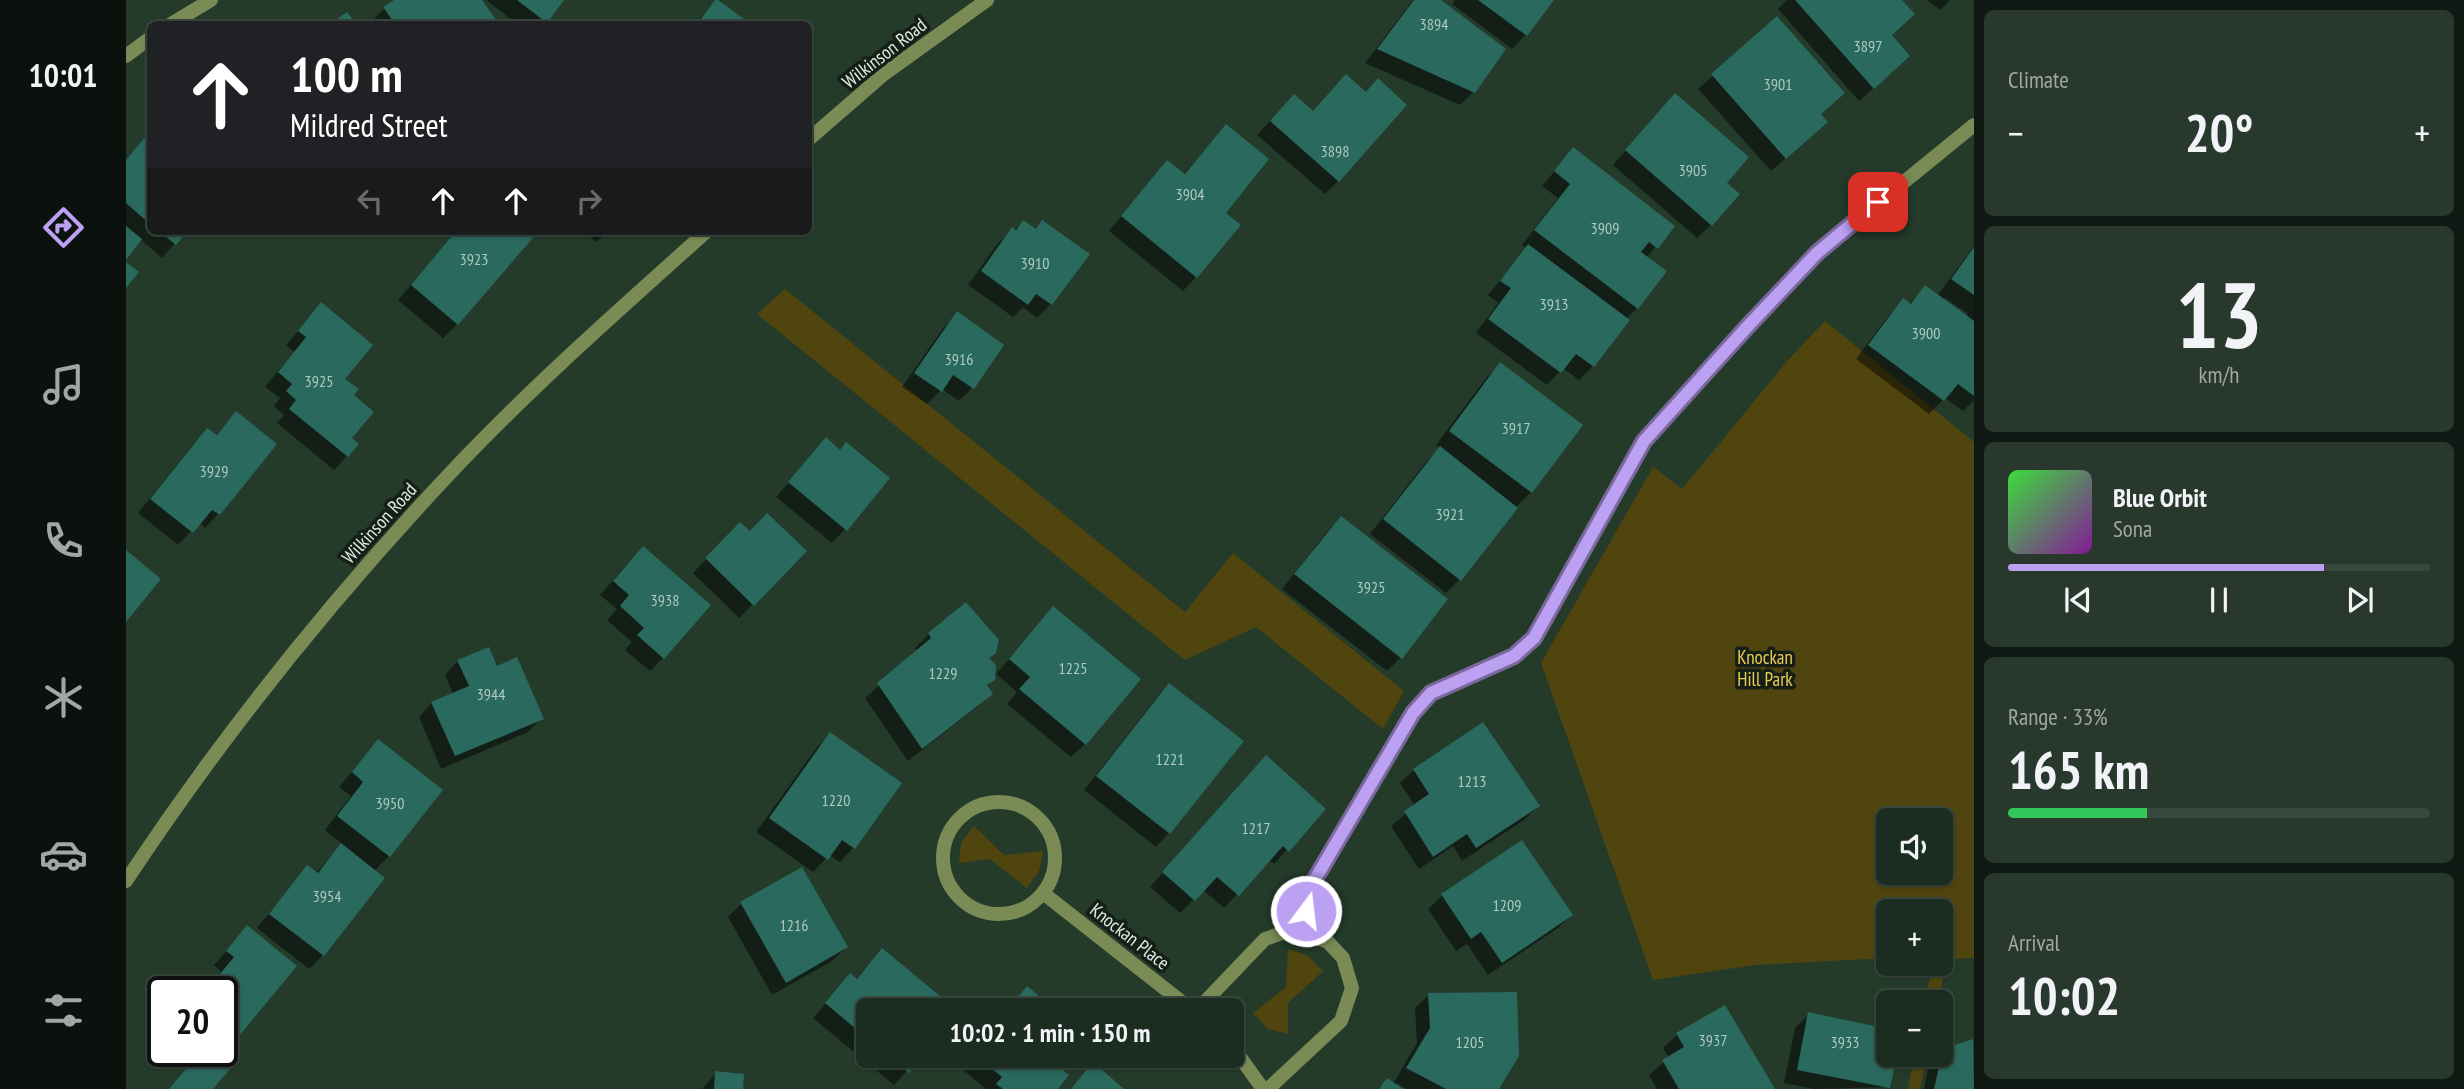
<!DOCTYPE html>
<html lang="en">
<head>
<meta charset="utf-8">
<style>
	body { margin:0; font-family:"PT Sans Narrow",sans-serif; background:#28382d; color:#f1f3f6; height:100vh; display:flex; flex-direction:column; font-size:26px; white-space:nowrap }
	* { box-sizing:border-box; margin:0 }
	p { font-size:23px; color:#a0a7a5 }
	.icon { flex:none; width:38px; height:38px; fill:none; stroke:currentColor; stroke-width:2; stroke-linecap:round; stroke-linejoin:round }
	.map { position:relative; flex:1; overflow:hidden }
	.panel { display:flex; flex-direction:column; gap:10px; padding:10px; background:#0f1812; width:490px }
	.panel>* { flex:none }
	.hud { position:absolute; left:21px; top:21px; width:665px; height:214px; border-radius:10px; box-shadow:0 2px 5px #0004,0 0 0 2px #39483e; background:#202124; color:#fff; overflow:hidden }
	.tools { position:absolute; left:1750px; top:808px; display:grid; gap:14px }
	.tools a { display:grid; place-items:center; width:77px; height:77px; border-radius:10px; background:#1b2c20; box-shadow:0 2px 5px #0004,0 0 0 2px #39483e; font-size:35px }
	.speed { position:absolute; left:21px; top:976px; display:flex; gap:14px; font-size:35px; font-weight:700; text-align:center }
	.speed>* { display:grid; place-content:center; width:91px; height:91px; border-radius:50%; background:#1b2c20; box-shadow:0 2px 5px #0004,0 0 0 2px #39483e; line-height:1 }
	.speed .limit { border:4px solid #111; border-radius:10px; background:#fff; color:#111 }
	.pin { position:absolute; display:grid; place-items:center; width:60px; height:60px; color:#fff; margin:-30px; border-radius:14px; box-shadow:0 4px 10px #0006 }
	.me { position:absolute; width:77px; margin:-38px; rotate:15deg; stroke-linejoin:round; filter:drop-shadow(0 0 5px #0008) }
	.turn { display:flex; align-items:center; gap:24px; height:147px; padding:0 28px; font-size:32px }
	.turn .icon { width:91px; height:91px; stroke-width:2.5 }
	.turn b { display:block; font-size:49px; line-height:60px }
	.lanes { display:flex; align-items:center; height:66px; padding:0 28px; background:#0003; justify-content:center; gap:35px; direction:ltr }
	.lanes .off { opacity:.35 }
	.big { font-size:52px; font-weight:800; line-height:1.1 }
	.panel .widget { flex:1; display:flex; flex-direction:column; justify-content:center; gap:10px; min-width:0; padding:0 24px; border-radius:10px; background:#28382d }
	.panel .dial { align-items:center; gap:0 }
	.dial b { font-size:91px; line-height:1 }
	.song { display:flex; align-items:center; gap:21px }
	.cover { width:84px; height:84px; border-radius:10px; background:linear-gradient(135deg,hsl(120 70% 55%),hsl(290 70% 35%)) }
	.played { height:7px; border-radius:4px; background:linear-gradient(90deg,#bca0f2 75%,#39483e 75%) }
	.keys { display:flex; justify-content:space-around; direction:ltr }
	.heat { display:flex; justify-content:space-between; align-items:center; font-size:38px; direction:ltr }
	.charge { height:10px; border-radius:5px; background:linear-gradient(90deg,#34c759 33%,#39483e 0) }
	.trip { position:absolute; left:730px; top:998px; width:388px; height:70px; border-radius:10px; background:#1b2c20; box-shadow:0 2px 5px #0004,0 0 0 2px #39483e; font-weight:800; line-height:70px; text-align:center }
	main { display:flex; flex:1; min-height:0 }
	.dock { display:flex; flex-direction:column; width:126px; justify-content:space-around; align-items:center; background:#0b120d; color:#a0a7a5 }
	.dock .icon { width:49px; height:49px }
	.dock .selected { color:#bca0f2 }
	.dock b { font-size:32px; color:#f1f3f6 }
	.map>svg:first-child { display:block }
	.green { fill:#50440f; fill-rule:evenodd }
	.shadow { fill:#0007; fill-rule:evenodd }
	.building { fill:#29695e }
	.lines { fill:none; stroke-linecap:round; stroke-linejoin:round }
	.service { stroke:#7a8b56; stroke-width:14 }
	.minor { stroke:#7a8b56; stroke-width:14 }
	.route-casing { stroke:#7a689d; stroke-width:18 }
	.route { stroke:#bca0f2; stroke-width:12 }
	.labels { text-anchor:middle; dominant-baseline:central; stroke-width:7; stroke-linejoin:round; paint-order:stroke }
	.number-label { font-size:16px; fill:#b1cac0 }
	.street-label { font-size:19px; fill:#deebe0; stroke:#151f17 }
	.park-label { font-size:19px; fill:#eccd52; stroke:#151f17 }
</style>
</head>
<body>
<main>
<nav class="dock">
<b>10:01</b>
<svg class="icon selected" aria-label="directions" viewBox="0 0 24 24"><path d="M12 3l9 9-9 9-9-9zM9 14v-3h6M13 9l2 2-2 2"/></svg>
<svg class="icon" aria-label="music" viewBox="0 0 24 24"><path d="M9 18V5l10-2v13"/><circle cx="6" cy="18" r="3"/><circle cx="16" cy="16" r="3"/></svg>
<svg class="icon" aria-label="phone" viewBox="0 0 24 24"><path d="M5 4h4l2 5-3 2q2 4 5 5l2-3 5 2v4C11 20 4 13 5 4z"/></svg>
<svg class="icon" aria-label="climate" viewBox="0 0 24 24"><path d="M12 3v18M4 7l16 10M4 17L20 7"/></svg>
<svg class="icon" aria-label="car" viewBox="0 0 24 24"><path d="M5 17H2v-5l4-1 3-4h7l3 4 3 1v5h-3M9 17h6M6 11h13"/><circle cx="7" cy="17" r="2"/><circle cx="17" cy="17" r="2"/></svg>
<svg class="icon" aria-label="filters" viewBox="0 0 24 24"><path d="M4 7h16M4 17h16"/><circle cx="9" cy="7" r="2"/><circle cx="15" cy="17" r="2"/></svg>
</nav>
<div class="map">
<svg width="1848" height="1089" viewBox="0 0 1848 1089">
	<rect width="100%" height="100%" fill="#243b2a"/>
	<path class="green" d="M659 289 1059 612 1107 553 1278 691 1257 729 1130 627 1059 660 631 314Z
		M1699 321 1848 442V958L1821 959 1812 1003H1799L1804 978 1783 964H1815V912H1762V958L1630 965 1527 980 1415 663 1527 467 1556 489 1662 360ZM1762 821H1815V873H1762Z
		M848 826 878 855 917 851 913 871 901 888 864 859 833 863 835 843Z
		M1162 949 1181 955 1197 971 1162 1003V1034L1142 1029 1127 1013 1160 987Z
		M1788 1055H1801L1794 1089H1782Z"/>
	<path class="shadow" d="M271 0H354L371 24H246L245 22 258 9Z
		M360 0H436L417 24H391Z
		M1287 0H1312L1348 91 1334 105 1239 63Z
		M1329 0H1426L1399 35 1386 49 1326 4Z
		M1661 0H1774L1764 36 1769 70 1733 101 1652 9Z
		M1801 0H1824L1814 10Z
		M590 1 622 24H569Z
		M1651 18 1693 115 1686 136 1645 171 1572 89Z
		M1536 109 1598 183 1585 225 1571 238 1487 165Z
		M1154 110 1212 181 1199 194 1131 135Z
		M1100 126 1097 213 1070 277 1057 291 983 231 1041 162 1057 175Z
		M24 131V231H60L36 258 14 239 0 257V160Z
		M1447 149 1547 226 1520 258 1511 308 1500 319 1501 320 1467 366 1453 380 1437 368 1421 385 1350 333 1372 303 1362 295 1401 248 1396 245 1432 198 1416 186Z
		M897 222 909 230 917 222 925 304 911 318 897 307 887 317 842 285 872 243Z
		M331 231H405L331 324 317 338 272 300Z
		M456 231H482L471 242Z
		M1848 246V400L1837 411 1819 398 1803 414 1730 359 1764 314 1777 301 1783 305 1800 287 1811 296ZM1819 298 1842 314 1840 317 1817 300Z
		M195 305 217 379 225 396 221 456 208 470 151 423 158 415 148 406 154 398 139 387 168 352 160 345Z
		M831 314 846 388 833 401 816 389 801 404 776 387 818 327Z
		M1374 365 1405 492 1389 508 1334 579 1320 593 1244 534 1300 462 1314 448 1310 445 1360 378Z
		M110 413 149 444 92 514 79 528 73 523 52 545 12 513 68 444 82 430 89 436Z
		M700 440 713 451 719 529 706 543 650 497Z
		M1215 518 1275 657 1261 671 1156 589 1201 532Z
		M614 524 624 533 679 551 613 618 567 573Z
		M503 562 537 658 524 671 499 650 506 642 481 620 491 609 474 595Z
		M927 609 959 744 945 757 881 704 891 692 870 674Z
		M803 634 861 659 868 679 860 687 864 694 851 707 782 761 739 698 792 652 789 648Z
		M332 661 370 668 415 718 402 732 315 769 293 717 306 703 327 694 319 675Z
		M1043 685V833L1030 847 958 790 1030 699Z
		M704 734 774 783 727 848 714 862 703 855 687 872 630 832 691 747Z
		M252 741 263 856 248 871 257 878 197 955 183 969 131 928 182 867 190 873 216 844 199 830 225 796 213 787Z
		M1288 770 1412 806 1398 820 1336 861 1327 846 1293 869 1265 826 1289 806 1274 783Z
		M1126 771 1198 809 1148 864 1143 859 1098 908 1077 890 1054 913 1024 887Z
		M1396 842 1445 915 1432 928 1362 975 1341 944 1330 951 1302 909 1316 896Z
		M615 904 720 947 706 961 646 995 602 917Z
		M121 928 107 1041 96 1051V992H79L95 972 88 965Z
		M756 950 742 1010V1055H795L768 1085 687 1018 724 976 729 980Z
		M1303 995 1371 1089H1281L1270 1083 1269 1085 1274 1089H1252L1261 1080 1267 1084 1291 1043 1289 1008Z
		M1598 1007 1647 1089H1531L1523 1075 1543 1058 1537 1048 1551 1035Z
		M1683 1014 1762 1030V1087L1688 1089 1658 1083 1669 1028Z
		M1846 1041 1848 1089H1798L1803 1064 1815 1055 1817 1050Z
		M844 1055H937L928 1066 929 1089H860L834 1067Z
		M590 1073 615 1089H558H576Z"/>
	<path class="building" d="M268 0H356L373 24H269L257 7Z
		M391 0H438L421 23Z
		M589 0H592L625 24H571Z
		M1288 0H1315L1380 49 1349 93 1251 49Z
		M1352 0H1428L1401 36Z
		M1669 0H1776L1789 14 1766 35 1784 56 1748 89Z
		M221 12 230 24H204Z
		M1651 16 1719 93 1695 114 1702 122 1660 159 1585 74Z
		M1220 74 1240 92 1252 78 1281 105 1213 182 1144 121 1168 94 1187 111Z
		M1549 93 1623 157 1601 183 1614 194 1586 226 1499 150Z
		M1100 124 1143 159 1100 213 1115 225 1071 278 995 216 1041 160 1059 174Z
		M24 131V224L0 203V160Z
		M1447 147 1549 226 1532 249 1523 242 1515 252 1541 271 1512 309 1408 230 1444 184 1428 171Z
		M897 220 910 229 916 220 964 254 926 305 910 294 902 305 855 271 886 227 890 230Z
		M0 226 16 239 0 260Z
		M33 231H62L50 245Z
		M330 231H408L411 233 332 325 285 285Z
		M1402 244 1504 320 1468 367 1450 354 1435 373 1362 319 1385 288 1374 281Z
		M1848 247V295L1825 279Z
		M0 262 13 272 0 288Z
		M1799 285 1848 321V396L1832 384 1818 401 1742 345 1777 298 1785 304Z
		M195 302 247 345 219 379 233 389 228 395 248 412 226 438 233 444 222 457 163 409 170 400 160 391 166 384 152 372 180 337 172 331Z
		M831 311 878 345 848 389 827 375 816 392 788 373Z
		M1374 362 1457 425 1406 493 1323 431Z
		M110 411 151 444 94 515 86 510 67 533 24 499 81 428 91 435Z
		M700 437 714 450 720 442 764 478 721 531 662 482Z
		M1314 446 1392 508 1335 581 1257 519Z
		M641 513 681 551 628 606 579 558 614 522 624 531Z
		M1215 516 1322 599 1276 659 1168 574Z
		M517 546 585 605 538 659 511 635 518 628 494 606 503 595 487 581Z
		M0 550 35 579 0 622Z
		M840 602 873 640 870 653 863 658 870 665 869 680 861 685 867 694 796 749 751 683 805 638 802 633Z
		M927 606 1015 679 960 745 893 689 904 677 883 659Z
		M363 647 371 666 391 657 418 719 329 756 305 702 343 686 331 660Z
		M1043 683 1118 741 1044 834 970 776Z
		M1357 722 1414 806 1350 848 1341 834 1307 857 1278 811 1303 794 1287 769Z
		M704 732 776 783 729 849 716 840 702 860 643 818Z
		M252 739 317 790 264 857 211 816 237 782 226 772Z
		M1140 755 1200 809 1163 852 1157 846 1113 896 1091 877 1069 901 1036 872Z
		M1396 840 1447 915 1376 963 1355 932 1345 939 1315 894Z
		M215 843 259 878 198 956 143 914 181 865 192 873Z
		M676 867 722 947 660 983 614 902Z
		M121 925 171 966 108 1042 96 1032V992H79L108 957 100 951Z
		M756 948 831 1010H742V1039L699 1003 724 973 731 979Z
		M901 986 930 1010H881Z
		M1391 992 1393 1056 1373 1089H1320L1280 1068 1304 1028 1302 993Z
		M1599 1005 1649 1089H1553L1536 1060 1558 1047 1550 1033Z
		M1682 1012 1762 1029V1055H1771L1764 1088 1671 1070Z
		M1847 1039 1848 1089H1808L1817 1049Z
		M74 1052H84L104 1069 87 1089H43Z
		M762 1055H798L783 1073Z
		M849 1055H940L931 1066 943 1075 932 1089H877L870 1084 876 1077Z
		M967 1062 998 1089H945Z
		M589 1071 618 1074 617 1089H588Z
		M1261 1078 1277 1089H1253Z"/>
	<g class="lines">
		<path class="service" d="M1178 932 1182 891 1287 713 1305 693 1389 656 1408 638 1518 441 1543 414"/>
		<path class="minor" d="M45 24 85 0
			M0 56 24 38
			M682 140 758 74 861 0
			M1543 414 1621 327 1691 253 1848 125
			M817 858a56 56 0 1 1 112 0a56 56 0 1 1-112 0Z
			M0 881C97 734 209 595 330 467 409 384 495 308 581 231
			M917 893 1066 1010
			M1071 1010 1139 939 1159 932H1178L1202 942 1217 958 1226 988 1215 1021 1142 1089
			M1106 1046 1137 1089"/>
	</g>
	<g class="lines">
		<defs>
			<path id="route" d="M1180 911 1182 891 1287 713 1305 693 1388 656 1408 638 1518 441 1621 327 1691 253 1752 202"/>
		</defs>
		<use href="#route" class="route-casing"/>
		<use href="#route" class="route"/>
	</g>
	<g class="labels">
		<g class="number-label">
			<text x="1308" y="24">3894</text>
			<text x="1742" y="46">3897</text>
			<text x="1652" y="84">3901</text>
			<text x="1209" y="151">3898</text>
			<text x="1567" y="170">3905</text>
			<text x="1064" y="194">3904</text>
			<text x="1479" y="228">3909</text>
			<text x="348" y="259">3923</text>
			<text x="909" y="263">3910</text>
			<text x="1428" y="304">3913</text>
			<text x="1800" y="333">3900</text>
			<text x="833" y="359">3916</text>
			<text x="193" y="381">3925</text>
			<text x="1390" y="428">3917</text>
			<text x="88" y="471">3929</text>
			<text x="1324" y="514">3921</text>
			<text x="1245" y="587">3925</text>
			<text x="539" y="600">3938</text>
			<text x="947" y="668">1225</text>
			<text x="817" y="673">1229</text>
			<text x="365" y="694">3944</text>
			<text x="1044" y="759">1221</text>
			<text x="1346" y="781">1213</text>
			<text x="710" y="800">1220</text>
			<text x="264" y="803">3950</text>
			<text x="1130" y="828">1217</text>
			<text x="201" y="896">3954</text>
			<text x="1381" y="905">1209</text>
			<text x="668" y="925">1216</text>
			<text x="1587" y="1040">3937</text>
			<text x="1344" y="1042">1205</text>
			<text x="1719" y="1042">3933</text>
		</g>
		<g class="street-label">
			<text transform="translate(758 53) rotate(-38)">Wilkinson Road</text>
			<text transform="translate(253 523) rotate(-48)">Wilkinson Road</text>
			<text transform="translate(1004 936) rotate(38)">Knockan Place</text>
		</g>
		<g class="park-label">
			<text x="1639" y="657">Knockan<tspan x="1639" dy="22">Hill Park</tspan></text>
		</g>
	</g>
</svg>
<div class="tools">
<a><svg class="icon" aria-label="sound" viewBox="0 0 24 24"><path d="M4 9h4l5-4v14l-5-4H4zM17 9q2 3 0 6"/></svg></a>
<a>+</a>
<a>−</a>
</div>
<div class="speed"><div class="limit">20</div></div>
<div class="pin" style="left:1752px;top:202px;background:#d93025"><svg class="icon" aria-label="arrive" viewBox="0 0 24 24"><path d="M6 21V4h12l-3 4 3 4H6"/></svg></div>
<svg class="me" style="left:1180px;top:911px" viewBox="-20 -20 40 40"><circle r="17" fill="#bca0f2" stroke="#fff" stroke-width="3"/><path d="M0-11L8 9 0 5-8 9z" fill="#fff"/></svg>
<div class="trip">10:02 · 1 min · 150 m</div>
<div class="hud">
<div class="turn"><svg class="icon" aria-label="ahead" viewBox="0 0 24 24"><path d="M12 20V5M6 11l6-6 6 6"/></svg><div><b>100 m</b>Mildred Street</div></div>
<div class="lanes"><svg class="icon off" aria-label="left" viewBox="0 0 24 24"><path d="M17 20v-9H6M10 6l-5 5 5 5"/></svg><svg class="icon" aria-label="ahead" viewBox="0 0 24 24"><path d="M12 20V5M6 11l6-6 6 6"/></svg><svg class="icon" aria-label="ahead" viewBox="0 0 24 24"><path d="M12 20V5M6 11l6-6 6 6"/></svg><svg class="icon off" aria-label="right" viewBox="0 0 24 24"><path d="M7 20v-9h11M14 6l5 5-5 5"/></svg></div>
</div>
</div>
<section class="panel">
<div class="widget"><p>Climate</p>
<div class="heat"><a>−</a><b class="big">20°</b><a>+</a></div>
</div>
<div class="widget dial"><b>13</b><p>km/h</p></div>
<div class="widget">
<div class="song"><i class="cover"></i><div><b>Blue Orbit</b><p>Sona</p></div></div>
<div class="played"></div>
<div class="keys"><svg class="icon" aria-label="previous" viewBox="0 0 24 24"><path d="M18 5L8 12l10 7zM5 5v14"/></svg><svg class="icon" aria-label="pause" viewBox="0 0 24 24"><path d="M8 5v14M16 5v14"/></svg><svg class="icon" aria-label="next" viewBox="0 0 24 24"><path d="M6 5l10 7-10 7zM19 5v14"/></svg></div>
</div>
<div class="widget"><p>Range · 33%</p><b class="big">165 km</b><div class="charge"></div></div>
<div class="widget"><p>Arrival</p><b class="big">10:02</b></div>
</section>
</main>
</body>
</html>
